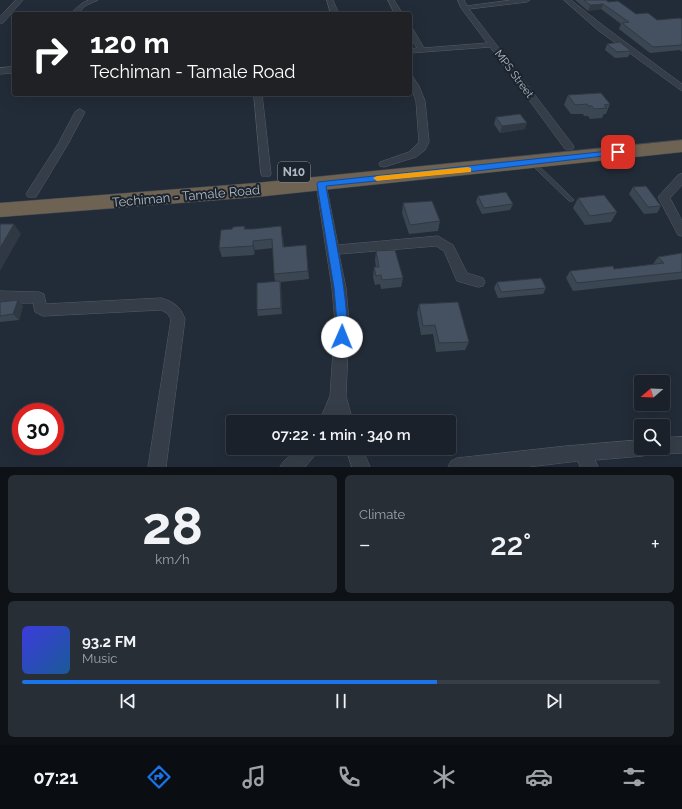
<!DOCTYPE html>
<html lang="en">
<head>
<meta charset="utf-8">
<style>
	body { margin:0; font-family:Raleway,sans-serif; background:#272e36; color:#f1f3f6; height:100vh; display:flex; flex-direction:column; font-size:15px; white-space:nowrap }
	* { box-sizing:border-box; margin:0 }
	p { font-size:13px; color:#9fa3a8 }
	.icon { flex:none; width:22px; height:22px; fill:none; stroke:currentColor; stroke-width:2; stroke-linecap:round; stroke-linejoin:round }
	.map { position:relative; height:467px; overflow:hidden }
	.panel { display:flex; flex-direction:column; gap:8px; padding:8px; background:#0e1217; flex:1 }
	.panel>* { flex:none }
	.hud { position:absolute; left:12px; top:12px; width:400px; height:84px; border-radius:4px; box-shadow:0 4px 16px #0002,0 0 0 1px #383e47; background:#202124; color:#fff; overflow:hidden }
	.needle { width:26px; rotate:251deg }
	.fabs { position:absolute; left:634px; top:375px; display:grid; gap:8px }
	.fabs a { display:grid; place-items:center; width:36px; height:36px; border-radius:4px; background:#1a212a; box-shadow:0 4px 16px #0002,0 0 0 1px #383e47; font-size:20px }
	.speed { position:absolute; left:12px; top:403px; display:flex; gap:8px; font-size:20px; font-weight:700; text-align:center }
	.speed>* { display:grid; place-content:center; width:52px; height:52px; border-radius:50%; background:#1a212a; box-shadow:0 4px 16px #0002,0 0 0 1px #383e47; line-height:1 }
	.speed .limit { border:6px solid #d22; background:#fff; color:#111 }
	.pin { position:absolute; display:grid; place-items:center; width:34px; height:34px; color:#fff; margin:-17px; border-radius:8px; box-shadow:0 2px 6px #0006 }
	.me { position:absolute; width:44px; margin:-22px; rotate:1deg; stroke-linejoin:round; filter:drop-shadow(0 0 3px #0008) }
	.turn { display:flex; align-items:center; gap:14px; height:84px; padding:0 12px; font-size:18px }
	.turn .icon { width:52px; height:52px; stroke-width:2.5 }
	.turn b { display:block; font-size:28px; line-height:34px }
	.big { font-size:30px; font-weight:600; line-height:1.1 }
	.panel .tile { flex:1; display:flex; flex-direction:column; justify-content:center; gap:6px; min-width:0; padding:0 14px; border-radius:6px; background:#272e36 }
	.panel .dial { align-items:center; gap:0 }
	.dial b { font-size:52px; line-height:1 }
	.song { display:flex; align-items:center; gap:12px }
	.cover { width:48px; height:48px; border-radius:6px; background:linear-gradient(135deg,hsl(240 70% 55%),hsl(210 70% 35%)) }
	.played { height:4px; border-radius:2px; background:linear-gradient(90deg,#1a73e8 65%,#383e47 65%) }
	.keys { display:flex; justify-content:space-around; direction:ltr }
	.heat { display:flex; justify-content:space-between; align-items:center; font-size:22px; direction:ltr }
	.panel .tiles { flex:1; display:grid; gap:8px; grid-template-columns:1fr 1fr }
	.tile:last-child { grid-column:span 2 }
	.trip { position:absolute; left:226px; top:415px; width:230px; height:40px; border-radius:4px; background:#1a212a; box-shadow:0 4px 16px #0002,0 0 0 1px #383e47; font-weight:600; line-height:40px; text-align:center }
	.tabs { display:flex; height:64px; justify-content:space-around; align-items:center; background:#0a0d11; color:#9fa3a8 }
	.tabs .icon { width:28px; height:28px }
	.tabs .on { color:#1a73e8 }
	.tabs b { font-size:18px; color:#f1f3f6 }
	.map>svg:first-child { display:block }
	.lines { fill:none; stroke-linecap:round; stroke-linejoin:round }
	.lane-casing { stroke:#535b66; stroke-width:1 }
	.street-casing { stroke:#535b66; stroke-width:1 }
	.highway-casing { stroke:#404853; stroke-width:1 }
	.lane { fill:#353e48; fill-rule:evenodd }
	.street { fill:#353e48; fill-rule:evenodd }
	.highway { fill:#6e6353; fill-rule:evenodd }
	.wall { fill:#3b4653 }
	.shaded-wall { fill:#303943 }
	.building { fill:#455160; stroke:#303943 }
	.route { fill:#1a73e8; stroke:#114b97 }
	.slow { fill:#f59e0b }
	.labels { text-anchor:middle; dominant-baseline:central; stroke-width:4; stroke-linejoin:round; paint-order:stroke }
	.far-street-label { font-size:11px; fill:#b0b8c5; stroke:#1b232d }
	.shield { fill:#1b232d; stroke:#838b97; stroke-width:1 }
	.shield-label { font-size:12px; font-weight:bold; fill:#b0b8c5 }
	.street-label { font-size:13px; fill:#b0b8c5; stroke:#1b232d }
</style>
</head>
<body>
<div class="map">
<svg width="682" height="467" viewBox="0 0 682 467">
	<rect width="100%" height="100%" fill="#222c38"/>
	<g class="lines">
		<defs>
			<path id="lane" d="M533 161 535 162 573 199 574 200 573 201H569L531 164 530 163Z"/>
			<path id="street" d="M16 0H23L3 23H0V17Z
				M89 0H98L85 6 78 14H70L81 4Z
				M327 0H333L339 14H331Z
				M388 0H394L403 14H395Z
				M458 0H464L467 6 511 0H530L527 2 469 9 573 145 574 147 573 149H565L490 47 410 53V49L417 48 410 37V29H413L424 48 487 43 461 8Z
				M564 0H571L605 27 682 84V91L599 31Z
				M14 67V73L0 74V68Z
				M410 76 413 77 419 86 425 101 429 142 425 150 416 157 384 167 380 166 379 164 380 162 409 152 419 142 416 101 410 85Z
				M254 94H262L271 174 270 176H262L261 174Z
				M80 109 85 112 68 144 36 197H28L26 194 58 144 75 112Z
				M682 174V185L670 198 682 221V236L678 235 658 197 678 175Z
				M321 180 325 181 326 184 338 245 438 236 453 245 467 273 483 278 485 282 483 286 478 287 457 281 444 251 436 246 339 254 346 288 349 322 346 396 353 422H337L336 419 335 422H319L330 396 335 322 332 288 316 184 317 181Z
				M0 291 39 292 44 294 46 304 161 298C174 302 180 306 185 319L166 467H148L171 319 167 313 161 310 43 316 35 312 33 303H0Z
				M682 437V453L663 454 657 452 655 448H663V438Z
				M641 440V448H651L649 454 643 456 595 460 598 467H580L578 461 528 467H448L451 461 457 458 566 446Z
				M299 448H318L316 454 305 467H280C284 458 293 455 299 448Z
				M346 448H362L370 467H352Z"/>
			<path id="highway" d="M682 140V152L256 197 0 217V203L256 183Z"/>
		</defs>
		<use href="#lane" class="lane-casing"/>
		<use href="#street" class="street-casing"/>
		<use href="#highway" class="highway-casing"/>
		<use href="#lane" class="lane"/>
		<use href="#street" class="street"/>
		<use href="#highway" class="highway"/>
	</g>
	<path class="wall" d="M575 0H606L636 14 657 20 682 19V52L680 50 650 53 619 29 621 24 601 9 588 11Z
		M607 44 631 51 628 57 615 58 605 50Z
		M568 95 610 104 606 114H604L602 118 590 119 588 116H584L583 114H571L564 105Z
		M496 117 525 129 500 133 494 124Z
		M633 187 661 206 657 213 644 214 629 194Z
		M478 196 513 204 510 210 482 214 476 202Z
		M578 198 617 212 611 222 585 225 573 208Z
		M403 203 440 221 438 231 409 234 402 213Z
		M281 226 284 247 306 245 309 279 281 282V288L282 314 258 316 257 310 275 282 274 274 273 248 255 250 254 255 222 257 219 248 245 229H253Z
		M376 251 403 278 401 287 381 289 380 284 375 285 373 277 374 267H376L375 261Z
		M682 253V279L573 291 566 278 570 271 614 269 653 264 658 257Z
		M497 282 546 288 543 294 498 298 494 288Z
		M0 302 23 306 19 320 0 322Z
		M419 304 469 342 465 350 436 352 433 334 421 335 417 313Z"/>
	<path class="shaded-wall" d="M603 4 601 9 588 11 590 5Z
		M527 123 525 129 500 133 502 126Z
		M14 224 21 234 0 271V248Z
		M253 241 255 250 254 255 253 246Z
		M280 281 281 288 282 314 281 308Z
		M18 300 23 306 19 320 13 314Z"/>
	<path class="building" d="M584 0H606L608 2 618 1 636 14 648 13 657 20 680 18 682 19V45L653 47 622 23 629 22 603 4 590 5Z
		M620 42 631 51 617 52 607 44Z
		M601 93 610 104 604 105 607 108 594 109 592 106H588L587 104 575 105 568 95Z
		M520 114 527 123 502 126 496 117Z
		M646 186 661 206 648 207 633 187Z
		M506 192 513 204 484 208 478 196Z
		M604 195 617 212 590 216 578 198Z
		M432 201 440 221 410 225 403 203Z
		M0 224H14L0 248Z
		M245 226 244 229H253L281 226 283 247 306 245 308 271 274 274 272 239 253 241V246L219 248 221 230 232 229 233 227Z
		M395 250 403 278 382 280 381 275 376 276 374 267H379L376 251Z
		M682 253V272L577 283 570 271 613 266 614 269 664 263 658 257Z
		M541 278 546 288 501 292 497 282Z
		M280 281 281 308 257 310V283Z
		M18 300 13 314 0 316V302Z
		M458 302 469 342 439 343 435 325 423 326 419 304Z"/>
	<path class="route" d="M618 150 621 151V154L476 171 326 186C330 213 354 321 345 341L342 342 338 341 336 337 337 322 334 288 317 184 318 182Z"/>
	<path class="slow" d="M468 167 471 168V172L377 181 373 178 377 176Z"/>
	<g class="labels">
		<g class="far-street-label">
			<text transform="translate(514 74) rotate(53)">MPS Street</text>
		</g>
		<rect class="shield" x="278" y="162" width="32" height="20" rx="3"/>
		<g class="shield-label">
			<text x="294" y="172">N10</text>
		</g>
		<g class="street-label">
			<text transform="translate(186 196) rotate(-5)">Techiman - Tamale Road</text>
		</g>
	</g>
</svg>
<div class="fabs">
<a><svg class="needle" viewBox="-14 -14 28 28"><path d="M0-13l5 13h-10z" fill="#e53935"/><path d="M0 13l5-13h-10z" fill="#9fa3a8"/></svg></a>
<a><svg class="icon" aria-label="search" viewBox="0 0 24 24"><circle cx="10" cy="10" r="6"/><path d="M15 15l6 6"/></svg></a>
</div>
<div class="speed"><div class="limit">30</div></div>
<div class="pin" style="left:618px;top:152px;background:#d93025"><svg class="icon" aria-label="arrive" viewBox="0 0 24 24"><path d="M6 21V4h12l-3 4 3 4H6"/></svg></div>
<svg class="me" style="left:342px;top:337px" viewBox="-20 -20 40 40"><circle r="19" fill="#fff"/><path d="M0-13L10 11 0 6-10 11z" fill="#1a73e8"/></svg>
<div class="trip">07:22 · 1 min · 340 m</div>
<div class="hud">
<div class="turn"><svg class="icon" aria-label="right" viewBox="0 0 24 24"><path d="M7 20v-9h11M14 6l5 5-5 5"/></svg><div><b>120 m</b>Techiman - Tamale Road</div></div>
</div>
</div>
<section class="panel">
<div class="tiles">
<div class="tile dial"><b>28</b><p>km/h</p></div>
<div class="tile"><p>Climate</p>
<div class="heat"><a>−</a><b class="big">22°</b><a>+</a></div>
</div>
<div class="tile">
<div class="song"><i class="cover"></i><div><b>93.2 FM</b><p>Music</p></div></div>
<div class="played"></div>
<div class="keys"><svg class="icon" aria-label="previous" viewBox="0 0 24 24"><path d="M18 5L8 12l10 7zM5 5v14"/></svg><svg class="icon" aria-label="pause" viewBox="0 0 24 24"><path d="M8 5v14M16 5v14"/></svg><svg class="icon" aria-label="next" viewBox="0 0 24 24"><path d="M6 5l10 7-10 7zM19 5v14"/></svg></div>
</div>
</div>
</section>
<nav class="tabs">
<b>07:21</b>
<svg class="icon on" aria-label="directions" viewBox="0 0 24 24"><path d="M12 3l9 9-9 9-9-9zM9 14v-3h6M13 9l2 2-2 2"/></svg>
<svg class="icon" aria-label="music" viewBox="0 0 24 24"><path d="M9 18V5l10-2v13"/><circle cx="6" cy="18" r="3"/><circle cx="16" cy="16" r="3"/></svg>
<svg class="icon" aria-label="phone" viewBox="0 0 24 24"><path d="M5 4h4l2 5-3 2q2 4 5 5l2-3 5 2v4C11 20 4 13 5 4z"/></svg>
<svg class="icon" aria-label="climate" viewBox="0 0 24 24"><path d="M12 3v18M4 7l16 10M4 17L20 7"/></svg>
<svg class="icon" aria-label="car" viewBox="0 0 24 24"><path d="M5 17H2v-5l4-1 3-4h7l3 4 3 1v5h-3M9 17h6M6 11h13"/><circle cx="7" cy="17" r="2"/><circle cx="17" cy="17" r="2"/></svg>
<svg class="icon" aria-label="filters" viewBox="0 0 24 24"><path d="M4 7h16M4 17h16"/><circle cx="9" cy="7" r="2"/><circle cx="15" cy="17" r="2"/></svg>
</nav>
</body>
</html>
